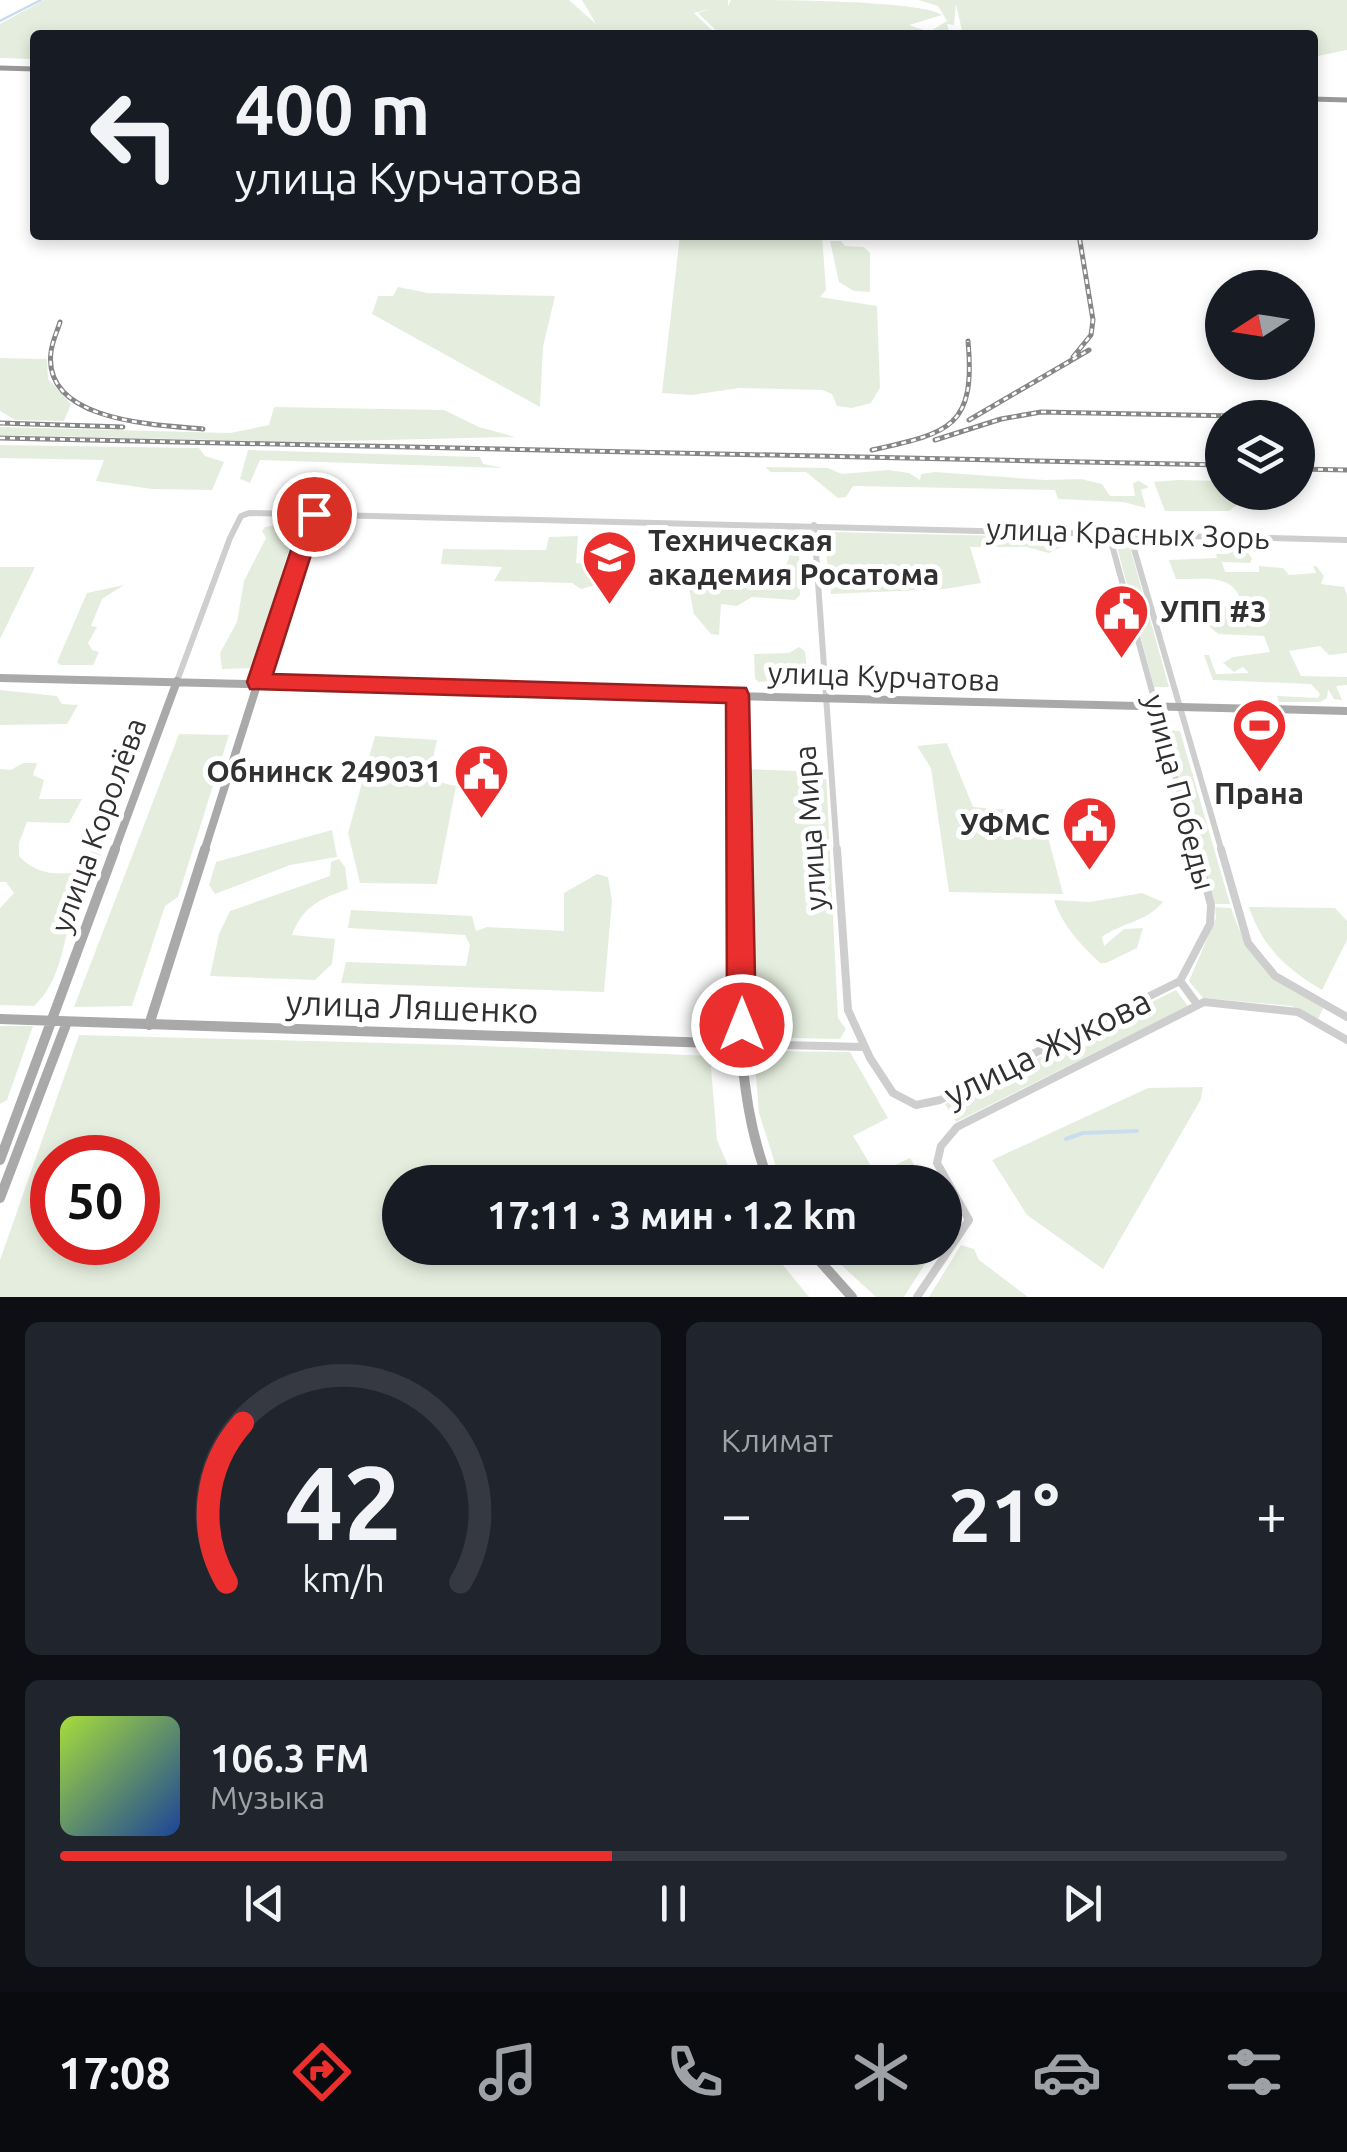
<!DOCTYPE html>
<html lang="ru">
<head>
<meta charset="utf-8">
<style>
	body { margin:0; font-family:Ubuntu,sans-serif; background:#20242c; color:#f1f3f6; height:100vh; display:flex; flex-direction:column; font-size:38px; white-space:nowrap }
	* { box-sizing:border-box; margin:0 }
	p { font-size:32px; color:#9ea1a6 }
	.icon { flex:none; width:55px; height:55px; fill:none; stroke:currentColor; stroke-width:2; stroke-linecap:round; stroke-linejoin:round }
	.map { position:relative; height:1297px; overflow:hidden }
	.sheet { display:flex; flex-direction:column; gap:25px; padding:25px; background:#0d0f14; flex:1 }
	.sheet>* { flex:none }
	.top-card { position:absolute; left:30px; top:30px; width:1288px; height:210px; border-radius:10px; box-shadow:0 5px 15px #0003; background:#171b24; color:#f1f3f6; overflow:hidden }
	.needle { width:65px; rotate:258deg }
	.tools { position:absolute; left:1205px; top:270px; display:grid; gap:20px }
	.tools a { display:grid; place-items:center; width:110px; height:110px; border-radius:50%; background:#171b24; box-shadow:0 5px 15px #0003; font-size:50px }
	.speed { position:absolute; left:30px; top:1135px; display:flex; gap:20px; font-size:50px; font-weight:700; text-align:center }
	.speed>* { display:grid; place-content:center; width:130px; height:130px; border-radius:50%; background:#171b24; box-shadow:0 5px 15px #0003; line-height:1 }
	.speed .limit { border:15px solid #d22; background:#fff; color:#111 }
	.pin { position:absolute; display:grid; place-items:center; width:85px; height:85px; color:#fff; margin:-42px; border:5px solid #fff; border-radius:50%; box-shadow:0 2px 10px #0007 }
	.me { position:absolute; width:110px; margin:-55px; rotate:0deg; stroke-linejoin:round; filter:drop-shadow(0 0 8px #0008) }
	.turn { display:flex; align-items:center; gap:35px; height:210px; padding:0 40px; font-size:45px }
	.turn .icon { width:130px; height:130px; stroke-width:2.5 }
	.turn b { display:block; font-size:70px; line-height:85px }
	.big { font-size:75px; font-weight:700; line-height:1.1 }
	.sheet .tile { flex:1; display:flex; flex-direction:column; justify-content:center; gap:15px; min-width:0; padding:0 35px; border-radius:15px; background:#20242c }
	.sheet .dial { align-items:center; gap:0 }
	.dial svg { height:260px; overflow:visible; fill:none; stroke:#363941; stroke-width:7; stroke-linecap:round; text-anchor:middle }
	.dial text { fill:#f1f3f6; stroke:none }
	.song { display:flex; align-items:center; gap:30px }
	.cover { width:120px; height:120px; border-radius:15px; background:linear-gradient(135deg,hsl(80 70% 55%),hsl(220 70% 35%)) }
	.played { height:10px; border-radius:5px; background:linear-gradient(90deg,#eb2f2f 45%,#363941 45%) }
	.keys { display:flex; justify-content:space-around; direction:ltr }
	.heat { display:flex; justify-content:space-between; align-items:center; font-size:55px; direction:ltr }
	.sheet .tiles { flex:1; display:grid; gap:25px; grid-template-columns:1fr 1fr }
	.tile:last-child { grid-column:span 2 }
	.trip { position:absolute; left:382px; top:1165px; width:580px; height:100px; border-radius:50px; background:#171b24; box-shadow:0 5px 15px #0003; font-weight:700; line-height:100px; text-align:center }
	.tab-bar { display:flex; height:160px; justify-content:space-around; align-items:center; background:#090b0e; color:#9ea1a6 }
	.tab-bar .icon { width:70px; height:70px }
	.tab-bar .current { color:#eb2f2f }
	.tab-bar b { font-size:45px; color:#f1f3f6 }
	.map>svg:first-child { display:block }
	.green { fill:#e5eede; fill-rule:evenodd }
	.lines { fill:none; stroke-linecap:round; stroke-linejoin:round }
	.stream-far1 { stroke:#caddee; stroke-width:2.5 }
	.stream { stroke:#caddee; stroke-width:4 }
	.minor-far1 { stroke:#cecece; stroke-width:6 }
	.minor { stroke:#cecece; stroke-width:8 }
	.major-far1 { stroke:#a9a9a9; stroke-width:8 }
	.major { stroke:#a9a9a9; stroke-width:10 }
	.highway { stroke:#989898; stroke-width:5 }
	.rail-casing { stroke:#868686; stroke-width:5 }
	.rail { stroke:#fff; stroke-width:2.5; stroke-dasharray:5; stroke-linecap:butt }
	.route { fill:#eb2f2f; stroke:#991f1f; stroke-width:2.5 }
	.labels { text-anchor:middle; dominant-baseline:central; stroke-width:10; stroke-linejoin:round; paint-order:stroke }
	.street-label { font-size:30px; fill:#313131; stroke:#fff }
	.poi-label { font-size:30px; font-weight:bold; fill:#313131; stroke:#fff; text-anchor:start }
	.near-street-label { font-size:35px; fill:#313131; stroke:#fff }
</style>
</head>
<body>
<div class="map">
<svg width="1347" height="1297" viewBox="0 0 1347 1297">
	<rect width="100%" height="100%" fill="#fff"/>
	<path class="green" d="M44 0H569L596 24 582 0H728V6L731 0C770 0 920 0 942 15L909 25 929 32 947 21 938 6 918 0H1347V50L1313 57 1312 35H963L956 4 954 25 947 24 950 35H721L698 13 709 9 694 13 717 35H35V59L0 58V24Z
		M680 235H822L826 290 820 297 877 306 880 388 871 403 852 408 837 406 832 394 822 390 739 388 692 395 662 393Z
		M830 241H841L845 246 864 247 870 253V292L854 291 839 282Z
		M398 287 428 293 555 296 543 347 540 407 372 314 378 296H393Z
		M0 358 47 359 48 379 71 404 64 421 15 420 0 411Z
		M274 407 444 410 479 427 515 437 300 442 0 435V427L230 433 269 425Z
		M0 445 199 448 205 456 224 462 212 490 152 489 96 481 104 460 0 458Z
		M248 450 480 457 483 464 503 468 260 460 250 483 240 479Z
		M765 467 828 468 842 474 888 470 909 473 920 480 921 474 935 472 1045 480 1081 479 1102 484 1110 496H1135L1133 483 1139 481 1149 487 1141 490 1146 508 1123 502 1058 499 1055 490 853 486 846 497 838 498 806 472H771Z
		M1178 480 1218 481 1222 483V492L1250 501 1253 493H1275L1268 497 1276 503 1274 508 1255 509 1238 504 1229 511H1165L1154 482Z
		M285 524 296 526 253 668 222 669 220 653 237 622 244 581 266 538 262 531 265 527Z
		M785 527 795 528 799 541 800 595 795 600 752 597 737 606 721 604 719 635 711 634 694 614 688 583 756 565 784 570 789 558Z
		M830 532 1056 537 1061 547 1049 553 1027 547H970L981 583 944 589 831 594 825 544Z
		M578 536 576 563 612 566 630 576 581 589 572 583 494 581 502 567 441 564 443 549 546 550 549 537Z
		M1116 543 1129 544 1169 687H1154Z
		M1225 544 1245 547 1252 559 1250 563 1222 562 1225 572H1259V566L1283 568 1289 575 1316 573 1313 566H1316L1324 576 1321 584 1344 587 1347 595V653L1329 655 1320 646 1289 651 1301 676 1347 677V685L1336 686 1342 700 1334 699 1328 689 1327 698 1320 702H1279L1277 696 1318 698 1320 694 1311 684 1213 680 1204 655H1209L1216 674 1249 673 1243 667 1234 672 1223 663 1233 657 1270 652 1264 636 1218 634 1210 627 1206 611 1221 609 1240 598C1231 573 1200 580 1176 579L1169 560 1217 558 1216 554H1229Z
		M0 567H35L0 639Z
		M124 585 102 599 91 626 97 627 88 643 92 650 99 652 93 665H60L57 662 87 593Z
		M799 647 805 651 808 679 759 682 755 679 754 654 789 653Z
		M0 690 57 696 62 704 78 705 67 724 0 725Z
		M1167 730 1180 731 1230 904H1214Z
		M179 734 229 735 178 897 165 906 132 1006 74 1007Z
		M375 736 437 740 430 772 434 781 456 786 437 884 360 883 348 833Z
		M947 743 973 807 1008 810V827L1048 837 1063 894 949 892 931 768 917 746Z
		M23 763H37L33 775 44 780 39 799H82L69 823 27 822 19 843V856C37 875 56 875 81 872L91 851 101 855C96 868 89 877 82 889 62 926 67 976 34 1006L0 1005V908L14 893 6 882H0V769L11 770Z
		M744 769 826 772 838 1018 846 1029 840 1039 746 1037Z
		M332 830 337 857 290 865 215 894 209 885 216 862Z
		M339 859 345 867 348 889C320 899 303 906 292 935L335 939 332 964 315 980 210 976 219 934 230 911 330 876 331 862Z
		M597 874 608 877 612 901 604 992 341 983 346 962 466 966 470 945 465 935 348 928 351 910 472 916 476 931 487 927 564 931V893Z
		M1142 893 1163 902C1145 923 1123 922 1102 937L1104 946 1124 929 1143 928 1137 948 1106 963H1100C1081 945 1062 925 1054 900L1090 902Z
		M1215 907 1231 908C1252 968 1270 976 1324 1006L1318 1019 1291 1006 1203 998 1189 981 1216 918Z
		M1249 907 1335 908 1347 921V940L1322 990C1287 969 1262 947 1249 907Z
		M1176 990 1188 1006 956 1122 945 1104Z
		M0 1026H33L7 1100 0 1104Z
		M79 1035 460 1045 710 1056 717 1140 735 1182H400V1248H769L809 1297H0V1260ZM52 1158H138V1242H52Z
		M754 1051 850 1052 888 1118 853 1136 876 1174 910 1158 925 1182H781L759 1113Z
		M1203 1087 1201 1099 1103 1269 1027 1215 992 1160 1148 1088Z
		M961 1245 974 1249 979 1260 1028 1297H929Z
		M823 1248H935L904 1297H876Z"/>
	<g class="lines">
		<path class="stream-far1" d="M0 21 41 0"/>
		<path class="stream" d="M1066 1139 1083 1133 1137 1131"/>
		<path class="minor-far1" d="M814 525 837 852
			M1109 534 1196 852
			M1130 535 1222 852
			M177 681 230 538 241 516 249 513 1347 540
			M258 682 314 514"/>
		<path class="minor" d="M837 849 848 1010 870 1058 893 1093 916 1105 940 1100 1180 981 1210 924 1211 905 1196 849
			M1221 849 1248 943 1275 976 1347 1017
			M1180 981 1197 1004
			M742 1044 864 1047
			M917 1297 969 1220 937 1163 941 1146 957 1127 1204 1002 1298 1012 1347 1040"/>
		<path class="major-far1" d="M0 678 1347 711
			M738 695 740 852
			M114 852 177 681
			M204 852 258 682"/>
		<path class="major" d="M740 849C742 958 728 1079 769 1182
			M0 1019 742 1044
			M149 1025 205 849
			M0 1160 115 849
			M0 1198 67 1022
			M808 1248 852 1297"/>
		<path class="highway" d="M0 68 35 69
			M1312 99 1347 100"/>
		<defs>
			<path id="rail" d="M60 322C57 332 52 342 51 352 42 422 158 425 203 429
				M1073 357 1091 335 1093 320 1079 235
				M969 420 1089 350
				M0 423 123 427
				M0 438 1222 465
				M935 440 1001 419 1041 412 1280 417
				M872 450C949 433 976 428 968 341
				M1298 469 1347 470"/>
		</defs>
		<use href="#rail" class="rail-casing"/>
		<use href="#rail" class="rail"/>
	</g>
	<path class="route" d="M314 507 324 514 273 674 746 688 749 695 756 1025 752 1034 742 1038 732 1034 727 1025 726 703 250 689 247 682 303 514Z"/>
	<defs>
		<symbol id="university-pin" viewBox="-11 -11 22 30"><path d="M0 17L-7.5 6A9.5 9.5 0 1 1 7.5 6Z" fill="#eb2f2f" stroke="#fff"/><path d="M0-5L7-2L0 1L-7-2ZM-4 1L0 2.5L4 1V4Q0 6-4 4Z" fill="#fff"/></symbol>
		<symbol id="civic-pin" viewBox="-11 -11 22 30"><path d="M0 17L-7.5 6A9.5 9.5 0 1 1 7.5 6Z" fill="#eb2f2f" stroke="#fff"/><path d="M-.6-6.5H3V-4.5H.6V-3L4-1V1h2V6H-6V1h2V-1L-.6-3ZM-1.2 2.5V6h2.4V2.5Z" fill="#fff"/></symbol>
		<symbol id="stadium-pin" viewBox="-11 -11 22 30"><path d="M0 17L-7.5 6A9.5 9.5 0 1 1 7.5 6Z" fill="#eb2f2f" stroke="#fff"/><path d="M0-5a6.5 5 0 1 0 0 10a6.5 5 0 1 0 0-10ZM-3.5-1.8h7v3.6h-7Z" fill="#fff"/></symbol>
	</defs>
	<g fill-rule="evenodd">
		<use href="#university-pin" x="578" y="526" width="63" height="86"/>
		<use href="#civic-pin" x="1090" y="580" width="63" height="86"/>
		<use href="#stadium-pin" x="1228" y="694" width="63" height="86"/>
		<use href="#civic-pin" x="450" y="740" width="63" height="86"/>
		<use href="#civic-pin" x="1058" y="792" width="63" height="86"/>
	</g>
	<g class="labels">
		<g class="street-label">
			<text transform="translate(1128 533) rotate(2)">улица Красных Зорь</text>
			<text transform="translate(884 676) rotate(2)">улица Курчатова</text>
			<text transform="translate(1180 792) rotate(75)">улица Победы</text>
			<text transform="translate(98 825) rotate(-70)">улица Королёва</text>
			<text transform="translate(810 828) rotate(-94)">улица Мира</text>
		</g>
		<g class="poi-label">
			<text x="648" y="540">Техническая<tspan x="648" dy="34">академия Росатома</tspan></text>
			<text x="1160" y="611">УПП #3</text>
			<text x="442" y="771" text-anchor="end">Обнинск 249031</text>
			<text x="1259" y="793" text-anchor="middle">Прана</text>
			<text x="1050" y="824" text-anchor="end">УФМС</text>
		</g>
		<g class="near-street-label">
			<text transform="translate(412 1006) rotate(2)">улица Ляшенко</text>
			<text transform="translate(1047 1047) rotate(-26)">улица Жукова</text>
		</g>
	</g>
</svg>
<div class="tools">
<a><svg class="needle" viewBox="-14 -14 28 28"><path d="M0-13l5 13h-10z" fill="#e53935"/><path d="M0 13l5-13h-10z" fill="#9ea1a6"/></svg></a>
<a><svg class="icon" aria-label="layers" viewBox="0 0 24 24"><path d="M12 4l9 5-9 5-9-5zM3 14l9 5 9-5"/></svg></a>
</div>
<div class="speed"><div class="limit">50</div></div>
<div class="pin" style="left:314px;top:514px;background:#d93025"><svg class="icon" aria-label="arrive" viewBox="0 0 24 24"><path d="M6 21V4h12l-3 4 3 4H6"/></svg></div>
<svg class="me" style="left:742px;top:1025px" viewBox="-20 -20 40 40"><circle r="17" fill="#eb2f2f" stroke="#fff" stroke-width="3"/><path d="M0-11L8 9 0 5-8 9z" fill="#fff"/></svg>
<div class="trip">17:11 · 3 мин · 1.2 km</div>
<div class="top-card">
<div class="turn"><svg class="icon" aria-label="left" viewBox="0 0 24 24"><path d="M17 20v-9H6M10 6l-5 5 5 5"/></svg><div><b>400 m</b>улица Курчатова</div></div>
</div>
</div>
<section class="sheet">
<div class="tiles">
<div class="tile dial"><svg viewBox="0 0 100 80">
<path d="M14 69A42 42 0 1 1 86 69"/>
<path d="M14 69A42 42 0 0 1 19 20" stroke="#eb2f2f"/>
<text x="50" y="56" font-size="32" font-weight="700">42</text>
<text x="50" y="72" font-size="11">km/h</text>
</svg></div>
<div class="tile"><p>Климат</p>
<div class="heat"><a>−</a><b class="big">21°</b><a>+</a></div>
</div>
<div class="tile">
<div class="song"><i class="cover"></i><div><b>106.3 FM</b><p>Музыка</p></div></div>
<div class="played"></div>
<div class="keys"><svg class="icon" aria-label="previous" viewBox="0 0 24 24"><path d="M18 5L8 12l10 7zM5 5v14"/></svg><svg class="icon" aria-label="pause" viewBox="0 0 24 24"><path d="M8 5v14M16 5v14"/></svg><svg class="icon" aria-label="next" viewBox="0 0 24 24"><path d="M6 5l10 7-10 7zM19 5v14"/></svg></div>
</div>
</div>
</section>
<nav class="tab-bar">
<b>17:08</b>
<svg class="icon current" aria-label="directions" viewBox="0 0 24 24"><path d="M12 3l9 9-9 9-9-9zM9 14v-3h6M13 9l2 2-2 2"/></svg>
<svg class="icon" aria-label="music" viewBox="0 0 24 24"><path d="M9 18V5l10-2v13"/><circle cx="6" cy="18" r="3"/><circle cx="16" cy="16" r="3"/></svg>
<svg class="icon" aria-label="phone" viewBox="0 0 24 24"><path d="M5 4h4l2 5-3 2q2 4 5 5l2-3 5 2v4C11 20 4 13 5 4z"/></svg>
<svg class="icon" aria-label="climate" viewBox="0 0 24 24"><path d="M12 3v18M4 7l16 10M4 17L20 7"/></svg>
<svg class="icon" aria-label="car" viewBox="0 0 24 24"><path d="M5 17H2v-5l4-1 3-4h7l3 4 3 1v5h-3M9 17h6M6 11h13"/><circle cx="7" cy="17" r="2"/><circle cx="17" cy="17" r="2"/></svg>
<svg class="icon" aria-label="filters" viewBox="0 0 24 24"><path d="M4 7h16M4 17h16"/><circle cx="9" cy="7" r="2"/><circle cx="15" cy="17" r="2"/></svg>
</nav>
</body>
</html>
